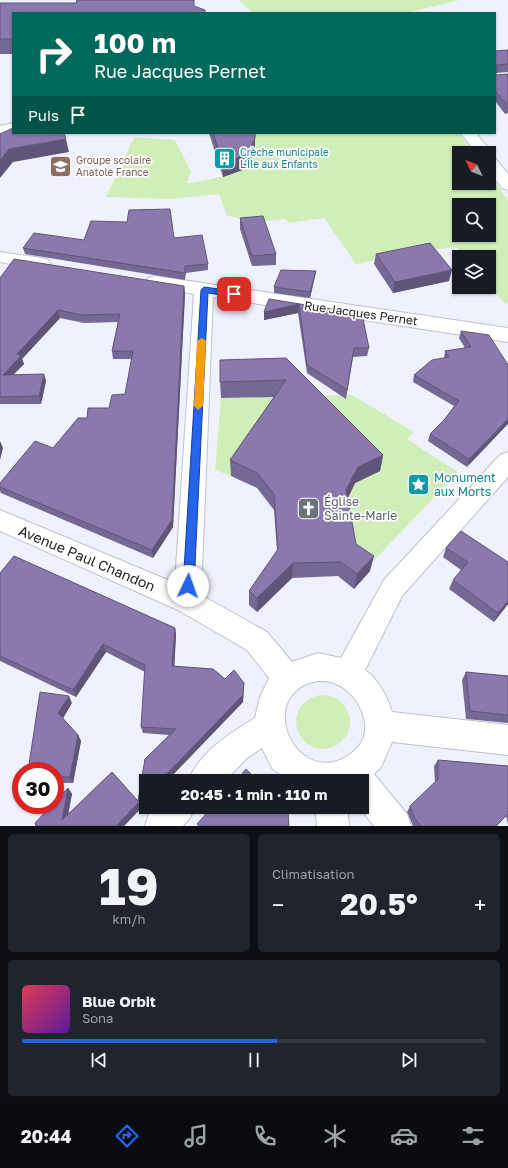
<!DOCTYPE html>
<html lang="fr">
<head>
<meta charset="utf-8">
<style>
	body { margin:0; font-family:"Golos Text",sans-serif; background:#20242c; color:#f1f3f6; height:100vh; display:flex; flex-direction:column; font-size:15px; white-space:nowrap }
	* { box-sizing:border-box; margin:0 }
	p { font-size:13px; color:#9ea1a6 }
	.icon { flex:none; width:22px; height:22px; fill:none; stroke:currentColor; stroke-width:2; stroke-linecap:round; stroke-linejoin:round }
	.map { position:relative; height:826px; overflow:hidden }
	.side { display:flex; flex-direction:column; gap:8px; padding:8px; background:#0d0f14; flex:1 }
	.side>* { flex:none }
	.top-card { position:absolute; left:12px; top:12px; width:484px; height:122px; border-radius:0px; box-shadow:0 1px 3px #0004; background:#00695c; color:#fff; overflow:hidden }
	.needle { width:26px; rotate:313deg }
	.buttons { position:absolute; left:452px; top:146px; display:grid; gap:8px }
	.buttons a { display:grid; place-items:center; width:44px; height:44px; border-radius:0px; background:#171b24; box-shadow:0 1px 3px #0004; font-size:20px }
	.speed { position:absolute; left:12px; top:762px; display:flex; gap:8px; font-size:20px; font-weight:700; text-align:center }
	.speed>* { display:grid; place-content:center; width:52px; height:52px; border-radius:50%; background:#171b24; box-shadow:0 1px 3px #0004; line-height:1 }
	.speed .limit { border:6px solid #d22; background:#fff; color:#111 }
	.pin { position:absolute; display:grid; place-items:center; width:34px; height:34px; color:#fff; margin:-17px; border-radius:8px; box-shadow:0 2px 6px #0006 }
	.me { position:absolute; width:44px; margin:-22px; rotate:3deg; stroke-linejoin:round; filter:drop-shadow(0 0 3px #0008) }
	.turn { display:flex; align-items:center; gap:14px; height:84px; padding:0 16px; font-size:18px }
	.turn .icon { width:52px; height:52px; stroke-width:2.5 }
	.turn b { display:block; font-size:28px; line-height:34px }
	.then { display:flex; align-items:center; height:38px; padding:0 16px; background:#0003; gap:8px; font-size:15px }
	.big { font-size:30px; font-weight:700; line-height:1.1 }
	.side .tile { flex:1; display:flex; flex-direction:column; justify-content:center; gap:6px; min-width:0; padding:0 14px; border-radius:6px; background:#20242c }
	.side .dial { align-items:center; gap:0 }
	.dial b { font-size:52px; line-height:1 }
	.song { display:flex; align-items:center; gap:12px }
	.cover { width:48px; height:48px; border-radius:6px; background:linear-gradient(135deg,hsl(350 70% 55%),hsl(270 70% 35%)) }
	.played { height:4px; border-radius:2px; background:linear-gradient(90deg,#2563eb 55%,#363941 55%) }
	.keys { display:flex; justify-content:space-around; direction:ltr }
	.heat { display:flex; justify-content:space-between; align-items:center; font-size:22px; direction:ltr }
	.side .tiles { flex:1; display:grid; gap:8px; grid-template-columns:1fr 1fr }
	.tile:last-child { grid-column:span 2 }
	.trip { position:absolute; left:139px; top:774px; width:230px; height:40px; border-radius:0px; background:#171b24; box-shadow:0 1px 3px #0004; font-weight:700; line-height:40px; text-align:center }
	.tabs { display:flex; height:64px; justify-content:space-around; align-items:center; background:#090b0e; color:#9ea1a6 }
	.tabs .icon { width:28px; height:28px }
	.tabs .active { color:#2563eb }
	.tabs b { font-size:18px; color:#f1f3f6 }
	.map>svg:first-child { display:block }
	.green { fill:#d0eeb8; fill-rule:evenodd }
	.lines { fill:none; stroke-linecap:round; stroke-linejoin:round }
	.minor-casing { stroke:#bec1cc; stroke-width:2 }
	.minor { fill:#fff; fill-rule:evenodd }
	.wall { fill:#766895 }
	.shaded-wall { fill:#605579 }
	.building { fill:#8979ad; stroke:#605579 }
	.route { fill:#2563eb; stroke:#184099 }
	.slow { fill:#f59e0b }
	.labels { text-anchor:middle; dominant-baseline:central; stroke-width:3.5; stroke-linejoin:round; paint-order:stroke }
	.far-culture-label { font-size:10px; fill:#0d838f; stroke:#fff; text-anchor:start }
	.far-education-label { font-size:10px; fill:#785e54; stroke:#fff; text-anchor:start }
	.street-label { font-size:12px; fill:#212227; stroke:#fff }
	.culture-label { font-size:12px; fill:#0d838f; stroke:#fff; text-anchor:start }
	.worship-label { font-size:12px; fill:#5b616d; stroke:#fff; text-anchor:start }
	.near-street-label { font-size:14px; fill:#212227; stroke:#fff }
</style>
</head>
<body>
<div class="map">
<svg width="508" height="826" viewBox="0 0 508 826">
	<rect width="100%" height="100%" fill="#eff2fe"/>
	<path class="green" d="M239 0H460L406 13H253Z
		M249 133H459L473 153H459V183H489V174L508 200V304L504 303 489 286V257H465L456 247 431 250 356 264 324 218 289 223 285 219 242 223 240 218 227 216 219 194 172 199 106 197 134 137 175 140 191 171 187 183C206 181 261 172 255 144 254 140 251 136 249 133ZM459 205H489V235H459Z
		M352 395 414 432 407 439 458 472 367 568 353 559 344 506 355 483 379 471 261 431 231 476 215 470 221 398Z
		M296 722a27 27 0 1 1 54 0a27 27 0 1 1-54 0Z"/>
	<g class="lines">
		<defs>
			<path id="minor" d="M13 123V131L0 134V126Z
				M461 133H476L492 153 490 156 494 157 508 174V190L502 188 489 171V153H476Z
				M0 252 42 258 48 260 51 264 48 268 42 270 0 262Z
				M155 276 508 328V342L213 297 201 595 267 632 292 662 318 653 341 658 384 580 500 455 508 452V477L402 596 365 670C379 680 387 696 392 712L508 725V755L392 742 381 767 374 774 407 814 411 826H374L359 807H362V781H288L272 768 262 748 247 758 225 781H188C200 752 230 733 255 718L260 697 269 678 247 650 178 610 0 531V510L175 583 194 294 148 286 146 282 148 278ZM318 681C324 681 331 681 336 684 357 692 376 727 358 747 309 798 255 712 304 685 308 683 313 682 318 681Z
				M157 807H195L190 818 183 826H145L149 814Z
				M315 807H347L349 826H317Z"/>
		</defs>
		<use href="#minor" class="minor-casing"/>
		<use href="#minor" class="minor"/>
	</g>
	<path class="wall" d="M194 0V7L13 13V54H0V3H76Z
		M508 50V72L496 73V75L508 74V113L505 114 495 101V51Z
		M209 133H255V151L248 168 223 177Z
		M240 218 276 254V265L252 266 240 229Z
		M174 238 208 264V270L186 273 185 280 25 254 23 248 84 240Z
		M376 254 449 281 393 293 374 264Z
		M316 271 315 276 310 298 274 293V287Z
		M0 278 184 286 185 294 173 527 153 558 1 493 0 491V483L53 448 87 418 109 408 125 394 132 359H113L112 351 118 322 84 323 60 318 22 359 24 364 13 375 46 381 41 404H0Z
		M269 299 362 314 369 348 367 356 353 357 346 399 307 373 298 313 264 320Z
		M461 331 508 365 467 467 428 441 430 434 444 420 454 406 413 382 414 375 444 358 445 351 465 348 459 338Z
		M286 358 383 455 380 471 355 483 348 498 356 544 370 571 354 589 338 576 292 578 257 612 249 605V591L277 551 274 510 257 488 231 476 230 460 274 397 221 398 220 382Z
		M461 531 508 604 494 622 449 589 453 580 461 570 443 557 446 548Z
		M14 556 175 628 176 635 174 666 213 669 225 679 234 670 244 683 243 702 167 781H146V803L124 826H36L35 823 52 805H55V802L68 788 72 794 68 815 112 772 138 801 145 759 169 735 143 733 141 727 145 672 106 652 76 697 0 661V573Z
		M466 672 508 676V723L466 719 462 680Z
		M72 703 63 718 78 735 81 741 73 783H55V771H28Z
		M438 760 508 766V824L506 816 497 826H413L407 812 410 806 435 783 434 766Z"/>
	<path class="shaded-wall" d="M255 138V151L248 168 223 177V163Z
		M66 139 69 152 13 162 0 178V160L9 149Z
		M452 270 449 281 393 293 395 282Z
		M316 271 315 276 310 298V292Z
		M184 286 185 294 173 527 153 558 152 550Z
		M299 304 298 313 264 320V312Z
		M58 310 60 318 22 359 24 364 5 383 3 375 17 354Z
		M44 374 46 381 41 404 39 396Z
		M508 419V424L467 467 469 459Z
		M0 441 3 448 0 460Z
		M383 455 380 471 355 483 344 506 346 490 358 467Z
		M374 556 370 571 354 589 357 574Z
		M293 563 292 578 257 612V598Z
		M508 601V604L494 622 498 613Z
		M175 628 176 635 174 673 172 666Z
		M103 644 106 652 76 697 73 690Z
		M244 683 243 702 167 781H160Z
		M69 696 72 703 62 720 58 713Z
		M78 735 81 741 73 783 70 777Z
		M68 788 72 794 66 825 62 820Z
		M146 795V803L124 826H116Z"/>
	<path class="building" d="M77 0H194V6L205 10V13H13V39H0V3H76Z
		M508 50V64L496 65V75L508 74V105L495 91V51Z
		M13 128V133H64L66 139 9 149 0 160V134Z
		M213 133H255V138L248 154 223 163Z
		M170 209 174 238 202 235 208 264 185 266V273L23 248 34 233 84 240 91 221 127 222 129 210Z
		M263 216 276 254 252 256 240 218Z
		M430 243 452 270 395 282 376 254Z
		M14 259 184 286 172 520 152 550 0 487V483L35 441 53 448 78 418H87L88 408H109L112 395 125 394 133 351H112L120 314 82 315 58 310 17 354 21 356 3 375 44 374 39 396 0 397V278Z
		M281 270 316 271 310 292 274 287Z
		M269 299 362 314 369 348H354L347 390 307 365 299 304 264 312Z
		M461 331 489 335 508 365V419L469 459 430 434 444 420 459 401 414 375 432 360 449 357 445 351 471 347Z
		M286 358 383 455 358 467 346 490 356 544 374 556 357 574 341 562 293 563 257 598 249 591 278 549 274 494 257 473 230 460 286 380 220 382V360Z
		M461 531 508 562V601L498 613 453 580 468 562 446 548Z
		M14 556 175 628 172 666 213 669 225 679 234 670 244 683 243 695 160 781H146V795L116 826H36L35 823 52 805H55V802L68 788 62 820 112 772 138 801 145 759 176 729 141 727 145 665 103 644 73 690 0 656V573Z
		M466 672 508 676V715L470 711Z
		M40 692 69 696 58 713 78 735 70 777H55V771H28Z
		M438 760 508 766V814L496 826H421L415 819 410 806 438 779Z
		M246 769 258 781H236Z
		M212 807H282L288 813 289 826H199L197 824Z"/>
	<path class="route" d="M204 287 234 291 238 294 234 297 208 293 194 586 192 589 188 590 184 589 183 586 201 290Z"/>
	<path class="slow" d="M202 338 206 341 203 406 198 410 194 406 197 341Z"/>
	<defs>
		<symbol id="building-square" viewBox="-11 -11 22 22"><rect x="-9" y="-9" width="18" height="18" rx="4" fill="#0f9aa8" stroke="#fff"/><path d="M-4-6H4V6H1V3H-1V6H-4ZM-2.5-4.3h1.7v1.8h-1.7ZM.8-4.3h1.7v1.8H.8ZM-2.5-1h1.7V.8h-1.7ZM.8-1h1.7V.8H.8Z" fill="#fff"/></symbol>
		<symbol id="school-square" viewBox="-11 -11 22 22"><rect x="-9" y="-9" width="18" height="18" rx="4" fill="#8d6e63" stroke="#fff"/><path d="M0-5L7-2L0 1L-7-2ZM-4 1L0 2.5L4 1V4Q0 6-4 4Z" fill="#fff"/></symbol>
		<symbol id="sight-square" viewBox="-11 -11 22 22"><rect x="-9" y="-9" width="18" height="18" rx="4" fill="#0f9aa8" stroke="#fff"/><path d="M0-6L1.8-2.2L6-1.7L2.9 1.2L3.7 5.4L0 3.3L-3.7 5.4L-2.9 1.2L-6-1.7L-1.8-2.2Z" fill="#fff"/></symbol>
		<symbol id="church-square" viewBox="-11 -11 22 22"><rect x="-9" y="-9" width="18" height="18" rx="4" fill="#6b7280" stroke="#fff"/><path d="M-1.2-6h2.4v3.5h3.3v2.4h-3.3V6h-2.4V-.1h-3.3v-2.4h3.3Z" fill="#fff"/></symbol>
	</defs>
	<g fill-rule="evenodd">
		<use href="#building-square" x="212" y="146" width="25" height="25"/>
		<use href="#school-square" x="48" y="154" width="25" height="25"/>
		<use href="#sight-square" x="406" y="472" width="25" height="25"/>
		<use href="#church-square" x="296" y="496" width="25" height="25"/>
	</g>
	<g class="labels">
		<g class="far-culture-label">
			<text x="240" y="152">Crèche municipale<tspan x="240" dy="12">L'Île aux Enfants</tspan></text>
		</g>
		<g class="far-education-label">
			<text x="76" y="160">Groupe scolaire<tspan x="76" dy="12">Anatole France</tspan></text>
		</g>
		<g class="street-label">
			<text transform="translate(361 313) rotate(8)">Rue Jacques Pernet</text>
		</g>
		<g class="culture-label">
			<text x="434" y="477">Monument<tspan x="434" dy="14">aux Morts</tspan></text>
		</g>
		<g class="worship-label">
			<text x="324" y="501">Église<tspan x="324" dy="14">Sainte-Marie</tspan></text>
		</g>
		<g class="near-street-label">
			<text transform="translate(87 558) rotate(23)">Avenue Paul Chandon</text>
		</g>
	</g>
</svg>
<div class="buttons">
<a><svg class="needle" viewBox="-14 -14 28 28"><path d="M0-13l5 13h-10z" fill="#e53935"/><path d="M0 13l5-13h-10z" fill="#9ea1a6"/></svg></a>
<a><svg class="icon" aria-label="search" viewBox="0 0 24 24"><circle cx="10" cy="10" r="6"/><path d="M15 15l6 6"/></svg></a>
<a><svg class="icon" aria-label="layers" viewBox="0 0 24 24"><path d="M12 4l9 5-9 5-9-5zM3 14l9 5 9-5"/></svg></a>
</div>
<div class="speed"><div class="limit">30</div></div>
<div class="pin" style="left:234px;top:294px;background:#d93025"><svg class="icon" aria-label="arrive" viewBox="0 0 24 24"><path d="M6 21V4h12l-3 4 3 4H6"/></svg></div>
<svg class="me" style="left:188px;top:586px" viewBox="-20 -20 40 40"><circle r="19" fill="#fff"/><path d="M0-13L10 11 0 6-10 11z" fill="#2563eb"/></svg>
<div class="trip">20:45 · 1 min · 110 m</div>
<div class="top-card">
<div class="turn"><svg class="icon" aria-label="right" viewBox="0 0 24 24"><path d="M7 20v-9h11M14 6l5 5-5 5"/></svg><div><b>100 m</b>Rue Jacques Pernet</div></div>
<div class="then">Puis<svg class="icon" aria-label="arrive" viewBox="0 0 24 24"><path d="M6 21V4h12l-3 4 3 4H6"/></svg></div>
</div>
</div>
<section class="side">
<div class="tiles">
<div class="tile dial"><b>19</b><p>km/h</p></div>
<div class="tile"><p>Climatisation</p>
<div class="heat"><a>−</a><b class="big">20.5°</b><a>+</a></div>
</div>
<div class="tile">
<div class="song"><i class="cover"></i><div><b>Blue Orbit</b><p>Sona</p></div></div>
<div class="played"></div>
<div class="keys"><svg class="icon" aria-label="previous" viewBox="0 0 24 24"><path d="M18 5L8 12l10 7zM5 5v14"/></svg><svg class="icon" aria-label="pause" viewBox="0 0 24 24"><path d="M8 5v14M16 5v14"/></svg><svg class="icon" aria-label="next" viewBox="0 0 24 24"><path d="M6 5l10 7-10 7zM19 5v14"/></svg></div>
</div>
</div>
</section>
<nav class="tabs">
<b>20:44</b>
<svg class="icon active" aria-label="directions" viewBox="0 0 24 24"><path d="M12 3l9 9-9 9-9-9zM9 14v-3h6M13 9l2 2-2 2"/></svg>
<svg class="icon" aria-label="music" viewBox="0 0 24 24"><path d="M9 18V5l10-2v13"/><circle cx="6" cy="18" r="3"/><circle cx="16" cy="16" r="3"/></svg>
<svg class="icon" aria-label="phone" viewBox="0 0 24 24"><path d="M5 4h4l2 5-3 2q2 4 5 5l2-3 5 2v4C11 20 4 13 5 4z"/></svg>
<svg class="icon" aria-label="climate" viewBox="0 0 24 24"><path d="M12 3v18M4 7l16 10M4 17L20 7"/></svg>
<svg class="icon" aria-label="car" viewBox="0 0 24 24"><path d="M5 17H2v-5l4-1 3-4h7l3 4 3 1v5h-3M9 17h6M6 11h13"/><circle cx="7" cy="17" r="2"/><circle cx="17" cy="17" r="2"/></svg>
<svg class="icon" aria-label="filters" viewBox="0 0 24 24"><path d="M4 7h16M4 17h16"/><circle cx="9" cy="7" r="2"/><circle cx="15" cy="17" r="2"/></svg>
</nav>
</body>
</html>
